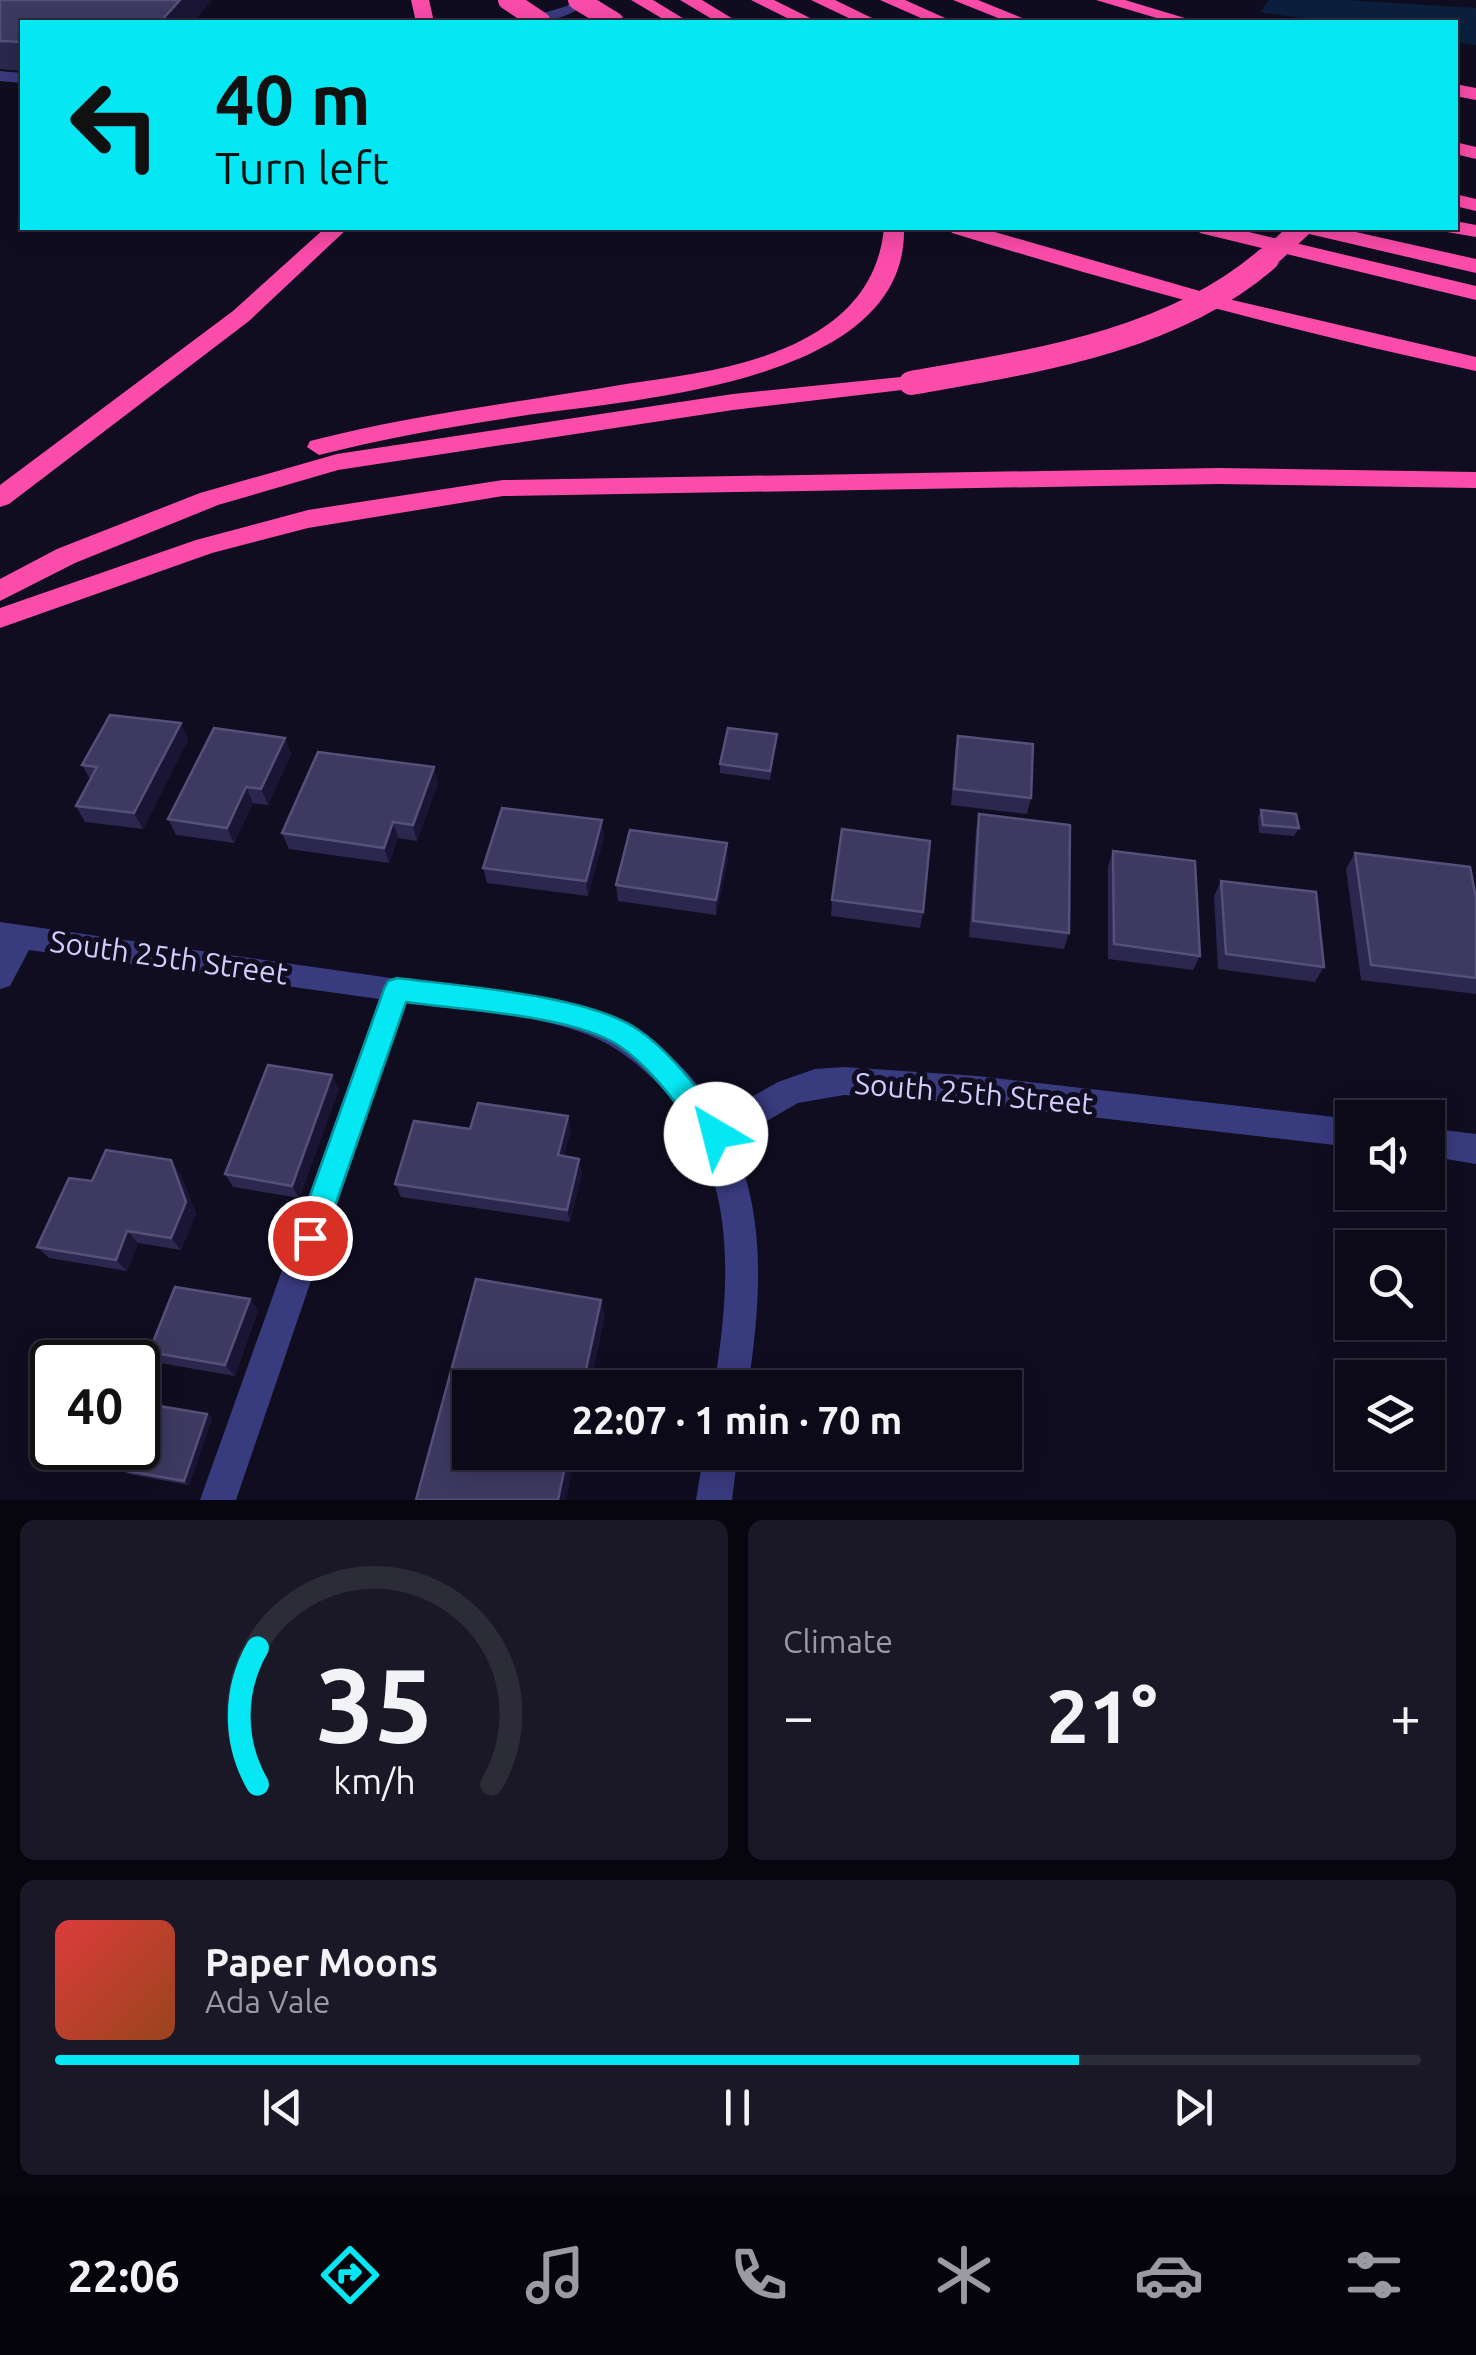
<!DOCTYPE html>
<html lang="en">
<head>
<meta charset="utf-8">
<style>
	body { margin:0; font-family:Ubuntu,sans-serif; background:#1a1826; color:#f1f3f6; height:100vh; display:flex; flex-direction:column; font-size:38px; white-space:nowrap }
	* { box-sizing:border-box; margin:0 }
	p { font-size:32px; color:#9a9aa2 }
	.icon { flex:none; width:55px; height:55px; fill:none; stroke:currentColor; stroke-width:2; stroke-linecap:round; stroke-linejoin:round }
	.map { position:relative; height:1500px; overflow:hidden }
	.side { display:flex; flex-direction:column; gap:20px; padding:20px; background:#07060e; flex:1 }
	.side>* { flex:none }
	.hud { position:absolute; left:20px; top:20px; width:1438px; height:210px; border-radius:0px; box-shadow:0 5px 25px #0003,0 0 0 2px #2c2b38; background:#05e8f3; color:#111; overflow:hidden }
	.buttons { position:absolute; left:1335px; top:1100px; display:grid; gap:20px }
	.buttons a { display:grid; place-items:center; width:110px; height:110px; border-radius:0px; background:#0c0a19; box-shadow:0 5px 25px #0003,0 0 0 2px #2c2b38; font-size:50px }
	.speed { position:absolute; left:30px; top:1340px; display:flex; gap:20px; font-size:50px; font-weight:700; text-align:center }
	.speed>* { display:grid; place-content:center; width:130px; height:130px; border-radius:50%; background:#0c0a19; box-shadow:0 5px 25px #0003,0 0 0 2px #2c2b38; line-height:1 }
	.speed .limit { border:5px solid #111; border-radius:15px; background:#fff; color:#111 }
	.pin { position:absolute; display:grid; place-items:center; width:85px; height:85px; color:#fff; margin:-42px; border:5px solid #fff; border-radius:50%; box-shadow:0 2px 10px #0007 }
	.me { position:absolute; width:110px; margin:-55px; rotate:323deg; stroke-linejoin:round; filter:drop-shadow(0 0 8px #0008) }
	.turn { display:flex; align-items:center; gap:35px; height:210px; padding:0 30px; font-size:45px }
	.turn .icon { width:130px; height:130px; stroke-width:2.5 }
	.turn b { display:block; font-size:70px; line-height:85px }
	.big { font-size:75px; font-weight:700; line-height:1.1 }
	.side .widget { flex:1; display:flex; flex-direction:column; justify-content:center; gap:15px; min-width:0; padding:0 35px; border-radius:15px; background:#1a1826 }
	.side .dial { align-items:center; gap:0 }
	.dial svg { height:260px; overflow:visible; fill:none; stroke:#2c2b38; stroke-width:7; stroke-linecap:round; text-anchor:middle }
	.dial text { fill:#f1f3f6; stroke:none }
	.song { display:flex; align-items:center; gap:30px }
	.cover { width:120px; height:120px; border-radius:15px; background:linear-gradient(135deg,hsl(0 70% 55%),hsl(20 70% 35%)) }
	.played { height:10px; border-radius:5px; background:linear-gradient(90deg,#05e8f3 75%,#2c2b38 75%) }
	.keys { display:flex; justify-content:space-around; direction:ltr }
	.heat { display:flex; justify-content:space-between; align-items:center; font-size:55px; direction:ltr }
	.side .tiles { flex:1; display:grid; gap:20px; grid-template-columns:1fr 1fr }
	.widget:last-child { grid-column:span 2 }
	.trip { position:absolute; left:452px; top:1370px; width:570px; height:100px; border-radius:0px; background:#0c0a19; box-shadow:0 5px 25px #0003,0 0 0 2px #2c2b38; font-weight:700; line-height:100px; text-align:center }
	.dock { display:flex; height:160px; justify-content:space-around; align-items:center; background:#05040a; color:#9a9aa2 }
	.dock .icon { width:70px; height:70px }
	.dock .selected { color:#05e8f3 }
	.dock b { font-size:45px; color:#f1f3f6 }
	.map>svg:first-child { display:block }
	.water { fill:#0a203d }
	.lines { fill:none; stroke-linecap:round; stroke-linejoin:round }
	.minor { fill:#393b7f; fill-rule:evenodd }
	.highway { fill:#fb4caa; fill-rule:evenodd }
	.highway-bridge-far1 { stroke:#fb4caa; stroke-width:20 }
	.highway-bridge { stroke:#fb4caa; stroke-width:24 }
	.wall { fill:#2c274e }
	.shaded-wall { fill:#1a1534 }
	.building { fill:#3e3961; stroke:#55507a; stroke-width:2.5 }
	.route { fill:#05e8f3; stroke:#03979e; stroke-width:2.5 }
	.labels { text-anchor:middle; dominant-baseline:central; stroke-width:10; stroke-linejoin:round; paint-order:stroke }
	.street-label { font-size:30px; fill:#d1cefe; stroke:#100d21 }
</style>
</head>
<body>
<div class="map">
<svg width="1476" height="1500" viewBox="0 0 1476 1500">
	<rect width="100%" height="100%" fill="#100d21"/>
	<path class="water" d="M1269 0H1347L1476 8V45L1455 42V22H1329L1260 12Z"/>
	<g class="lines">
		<path class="minor" d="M573 0H589C571 20 538 24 513 22L567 6Z
			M0 71 22 73V83L0 81Z
			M0 922 572 1004C633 1023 688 1059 718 1116L778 1082 815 1069 844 1067 977 1076 1352 1119V1147L977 1104 844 1095 798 1103 732 1141C768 1220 760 1305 748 1388H714C731 1280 739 1171 660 1086 639 1064 615 1045 586 1034 530 1013 465 1011 406 1003L236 1500H200L379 999 29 950 10 986 0 989Z
			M1428 1128 1476 1134V1164L1428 1156Z
			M704 1452H738L732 1500H696Z"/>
		<path class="highway" d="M411 0H429L434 22H416Z
			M631 0H653L689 22H668Z
			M680 0H702L738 22H717Z
			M751 0H774L818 22H795Z
			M811 0H835L880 22H857Z
			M880 0H905L954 22H930Z
			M953 0H978L1032 22H1008Z
			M1096 0H1125L1198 22H1170Z
			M1455 84 1476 88V100L1455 96Z
			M1455 142 1476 147V159L1455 154Z
			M1455 194 1476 199V211L1455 206Z
			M1455 221 1476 225V237L1447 232 1445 228H1455Z
			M325 228H348L249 321 9 504 0 507V485L233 311Z
			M884 228H904C908 385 631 399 521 416 453 426 386 438 319 455L307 447 310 441C414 414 521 402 626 384 686 375 750 368 804 339 850 315 879 280 884 228Z
			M949 228H981L1224 298 1476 357V371C1299 333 1125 286 952 233Z
			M1197 228H1232L1476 286V300L1200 233Z
			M1302 228H1338L1476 259V273L1305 233Z
			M911 376 919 378 923 383 919 388 733 410 338 470 218 505 75 563 0 601V579L57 549 200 493 337 454 733 394Z
			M1218 468 1476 472V488L1218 484 503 496 308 528 212 553 0 628V608L196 540 308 510 503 480Z"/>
		<path class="highway-bridge-far1" d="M508 0 541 22
			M578 0 614 22
			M1264 262 1301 228"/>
		<path class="highway-bridge" d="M911 383C1030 362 1172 342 1267 259"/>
	</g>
	<path class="wall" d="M0 0H212L193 22H22V71L0 69Z
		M181 723 188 739 143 829 85 822 76 806 90 779 82 765Z
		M777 734 770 780 720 773V764Z
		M958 736 1031 798 1027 814 951 805 955 752Z
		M285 738 291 754 268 805 253 803 234 843 176 835 168 819Z
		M438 783 417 841 398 838 389 863 289 849 282 833Z
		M1261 810 1299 828 1294 836 1259 833 1258 818Z
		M979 814 1069 933 1064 949 969 937 976 830Z
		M604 836 588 896 487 883 483 868Z
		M1113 851 1200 956 1193 970 1108 959V867Z
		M1355 853 1476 898V994L1361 980 1346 869Z
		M728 859 716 915 618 901 616 885Z
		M1221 881 1324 967 1315 982 1218 969 1214 896Z
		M832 900 923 912 920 928 831 916Z
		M339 1089 299 1198 233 1187 225 1174Z
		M571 1129 564 1156 582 1172 570 1222 401 1197 395 1184Z
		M180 1173 196 1214 181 1250 138 1243 127 1271 49 1258 37 1247 92 1181Z
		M250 1299 258 1310 235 1376 160 1363 149 1352Z
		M207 1414 212 1418 189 1485 128 1474 122 1470Z"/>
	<path class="shaded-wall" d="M180 0H212L193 22H160Z
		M181 723 188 739 143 829 134 813Z
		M285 738 291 754 268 805 261 789Z
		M434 767 438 783 417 841 413 825Z
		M246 787 253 803 234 843 227 828Z
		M602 820 604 836 588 896 586 881Z
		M393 822 398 838 389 863 384 848Z
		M727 843 728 859 716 915V900Z
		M332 1075 339 1089 299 1198 292 1186Z
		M568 1116 571 1129 561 1168 558 1155Z
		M579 1159 582 1172 570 1222 567 1210Z
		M171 1160 180 1173 196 1214 181 1250 171 1238Z
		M127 1231 138 1243 127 1271 116 1260Z
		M250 1299 258 1310 235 1376 225 1365Z
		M601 1300 605 1316 590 1388H582Z
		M207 1414 212 1418 189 1485 184 1481Z
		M568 1452H576L566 1500H558Z"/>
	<path class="building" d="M0 0H180L160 22H22V42L0 41Z
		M110 715 181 723 134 813 76 806 97 767 82 765Z
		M214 728 285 738 261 789 246 787 227 828 168 819Z
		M728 728 777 734 770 771 720 764Z
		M958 736 1033 744 1031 798 954 789Z
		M318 752 434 767 413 825 393 822 384 848 282 833Z
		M502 808 602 820 586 881 483 868Z
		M1261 810 1296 814 1299 828 1263 825Z
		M979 814 1070 825 1069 933 973 921Z
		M842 829 930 841 923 912 832 900Z
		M630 830 727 843 716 900 616 885Z
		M1113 851 1195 861 1200 956 1114 944Z
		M1355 853 1470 867 1476 898V978L1371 965Z
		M1221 881 1316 892 1324 967 1226 954Z
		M268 1065 332 1075 292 1186 225 1174Z
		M478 1103 568 1116 558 1155 579 1159 567 1210 395 1184 414 1121 470 1129Z
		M106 1150 171 1160 186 1202 171 1238 127 1231 116 1260 37 1247 69 1178 92 1181Z
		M476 1279 601 1300 582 1388H470V1452H568L558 1500H416Z
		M175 1287 250 1299 225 1365 149 1352Z
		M147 1404 207 1414 184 1481 122 1470 130 1448H138V1429Z"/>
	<path class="route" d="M397 978C460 986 587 995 637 1029 673 1053 698 1091 726 1125L730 1134 726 1143 716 1147 706 1143C680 1110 654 1069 618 1045 571 1015 463 1010 406 1002L320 1249 310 1253 300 1249 295 1238 384 989 388 981Z"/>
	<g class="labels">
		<g class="street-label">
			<text transform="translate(169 957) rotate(8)">South 25th Street</text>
			<text transform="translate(974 1093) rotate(5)">South 25th Street</text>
		</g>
	</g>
</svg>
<div class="buttons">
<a><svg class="icon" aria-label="sound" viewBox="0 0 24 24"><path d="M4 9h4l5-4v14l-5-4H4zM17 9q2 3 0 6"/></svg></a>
<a><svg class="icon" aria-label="search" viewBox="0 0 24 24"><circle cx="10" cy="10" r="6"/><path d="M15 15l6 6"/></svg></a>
<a><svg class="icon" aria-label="layers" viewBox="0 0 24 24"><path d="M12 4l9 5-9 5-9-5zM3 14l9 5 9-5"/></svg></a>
</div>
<div class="speed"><div class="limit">40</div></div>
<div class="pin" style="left:310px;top:1238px;background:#d93025"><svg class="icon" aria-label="arrive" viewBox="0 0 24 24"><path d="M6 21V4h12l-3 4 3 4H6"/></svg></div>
<svg class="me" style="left:716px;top:1134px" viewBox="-20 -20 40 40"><circle r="19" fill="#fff"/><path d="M0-13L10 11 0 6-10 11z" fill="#05e8f3"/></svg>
<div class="trip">22:07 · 1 min · 70 m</div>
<div class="hud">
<div class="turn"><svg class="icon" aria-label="left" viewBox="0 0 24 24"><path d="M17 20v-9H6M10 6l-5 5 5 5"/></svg><div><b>40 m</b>Turn left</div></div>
</div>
</div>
<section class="side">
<div class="tiles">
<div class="widget dial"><svg viewBox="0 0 100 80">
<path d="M14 69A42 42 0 1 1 86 69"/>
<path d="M14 69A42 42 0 0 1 14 27" stroke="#05e8f3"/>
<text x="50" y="56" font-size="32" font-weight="700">35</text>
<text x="50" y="72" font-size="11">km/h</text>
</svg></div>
<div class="widget"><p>Climate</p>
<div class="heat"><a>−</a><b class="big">21°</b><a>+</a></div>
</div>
<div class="widget">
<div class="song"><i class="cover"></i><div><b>Paper Moons</b><p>Ada Vale</p></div></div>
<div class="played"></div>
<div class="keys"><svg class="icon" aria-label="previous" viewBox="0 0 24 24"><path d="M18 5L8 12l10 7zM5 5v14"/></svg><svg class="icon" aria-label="pause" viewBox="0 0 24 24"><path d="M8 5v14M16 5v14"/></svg><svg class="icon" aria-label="next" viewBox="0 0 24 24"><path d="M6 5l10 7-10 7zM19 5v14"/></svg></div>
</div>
</div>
</section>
<nav class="dock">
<b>22:06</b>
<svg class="icon selected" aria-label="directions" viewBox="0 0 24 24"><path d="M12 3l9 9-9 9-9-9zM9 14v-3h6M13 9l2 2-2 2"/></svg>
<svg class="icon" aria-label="music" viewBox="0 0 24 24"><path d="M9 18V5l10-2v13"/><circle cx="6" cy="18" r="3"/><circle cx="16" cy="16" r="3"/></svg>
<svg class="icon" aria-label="phone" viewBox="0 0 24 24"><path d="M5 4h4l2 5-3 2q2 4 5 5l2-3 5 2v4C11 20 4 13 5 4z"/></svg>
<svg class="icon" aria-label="climate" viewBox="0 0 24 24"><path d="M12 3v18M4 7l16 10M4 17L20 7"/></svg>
<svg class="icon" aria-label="car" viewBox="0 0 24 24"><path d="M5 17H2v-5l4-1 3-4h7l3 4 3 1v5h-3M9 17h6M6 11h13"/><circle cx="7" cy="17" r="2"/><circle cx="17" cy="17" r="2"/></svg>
<svg class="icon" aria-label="filters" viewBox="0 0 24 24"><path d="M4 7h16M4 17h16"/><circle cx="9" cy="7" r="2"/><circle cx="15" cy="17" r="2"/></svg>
</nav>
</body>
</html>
